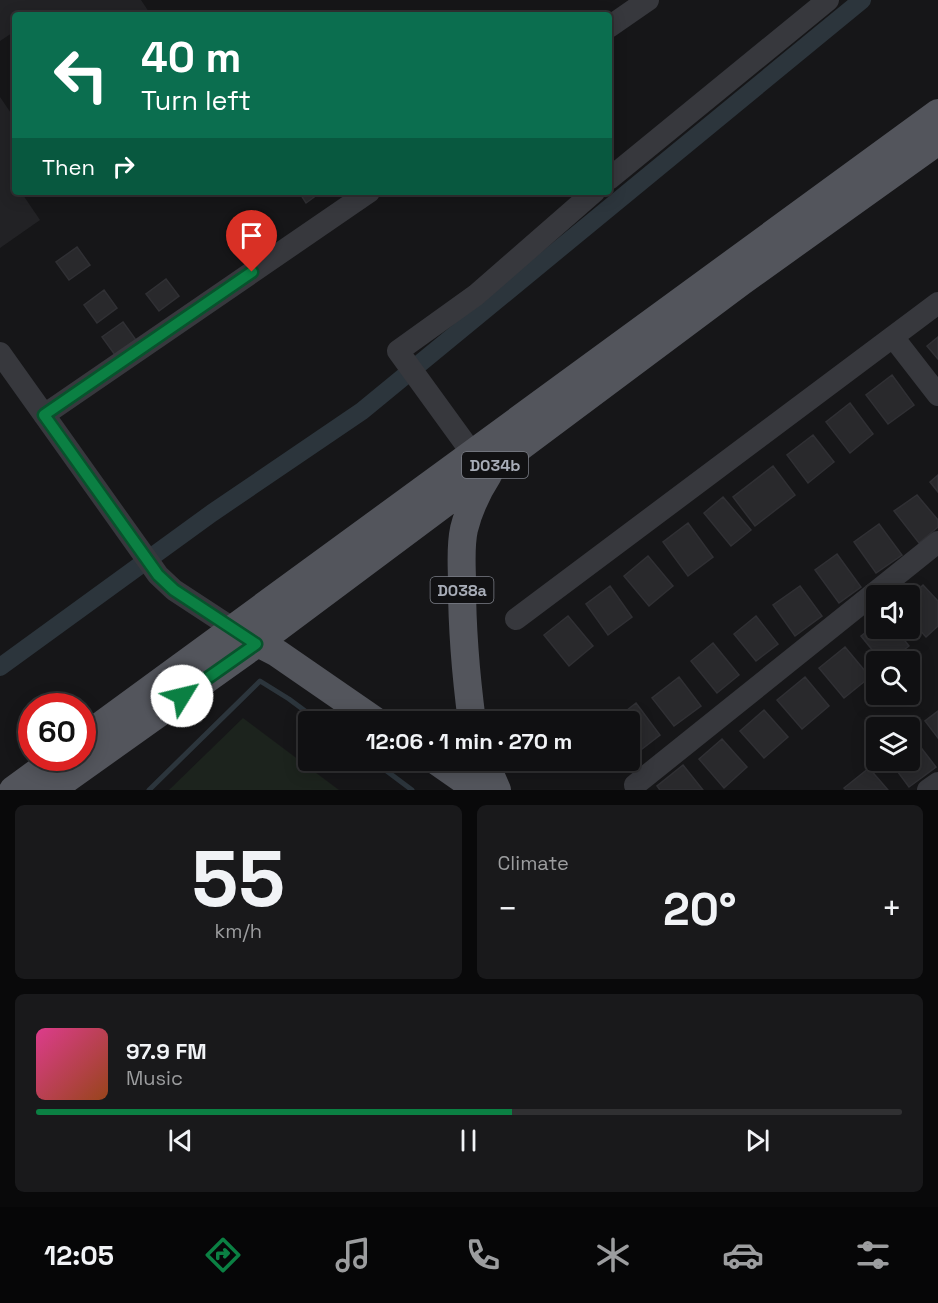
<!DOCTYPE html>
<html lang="en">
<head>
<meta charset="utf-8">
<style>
	body { margin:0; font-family:"Space Grotesk",sans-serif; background:#19191b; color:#f1f3f6; height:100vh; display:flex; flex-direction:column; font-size:22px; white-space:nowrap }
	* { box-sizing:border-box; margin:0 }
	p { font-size:20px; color:#9c9d9f }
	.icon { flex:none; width:33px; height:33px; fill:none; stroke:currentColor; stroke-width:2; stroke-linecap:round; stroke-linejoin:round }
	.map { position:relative; height:790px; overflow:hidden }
	.sheet { display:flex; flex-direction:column; gap:15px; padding:15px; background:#09090a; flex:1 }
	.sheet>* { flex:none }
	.guide { position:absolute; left:12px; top:12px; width:600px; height:183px; border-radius:6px; box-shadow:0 3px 15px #0003,0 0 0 2px #303032; background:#0b6e4f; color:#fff; overflow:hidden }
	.controls { position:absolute; left:866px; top:585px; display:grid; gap:12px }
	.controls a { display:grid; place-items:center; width:54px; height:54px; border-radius:6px; background:#101012; box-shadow:0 3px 15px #0003,0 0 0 2px #303032; font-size:30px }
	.speed { position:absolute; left:18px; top:693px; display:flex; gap:12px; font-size:30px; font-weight:700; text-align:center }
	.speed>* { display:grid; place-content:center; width:78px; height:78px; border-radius:50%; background:#101012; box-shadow:0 3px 15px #0003,0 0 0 2px #303032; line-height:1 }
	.speed .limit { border:9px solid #d22; background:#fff; color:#111 }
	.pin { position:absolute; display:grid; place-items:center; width:51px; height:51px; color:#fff; margin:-62px -26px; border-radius:50% 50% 50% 0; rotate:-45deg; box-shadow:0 0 6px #0007 }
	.pin .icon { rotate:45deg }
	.me { position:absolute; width:66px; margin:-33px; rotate:54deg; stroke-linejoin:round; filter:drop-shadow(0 0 4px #0008) }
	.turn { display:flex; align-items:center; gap:21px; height:126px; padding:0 30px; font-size:27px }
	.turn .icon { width:78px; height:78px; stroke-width:2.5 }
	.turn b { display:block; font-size:42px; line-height:51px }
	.then { display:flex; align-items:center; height:57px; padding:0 30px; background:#0003; gap:12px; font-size:22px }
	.big { font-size:45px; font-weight:700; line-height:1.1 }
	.sheet .widget { flex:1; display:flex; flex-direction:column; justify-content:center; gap:9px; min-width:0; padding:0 21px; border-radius:9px; background:#19191b }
	.sheet .dial { align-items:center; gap:0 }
	.dial b { font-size:78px; line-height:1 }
	.song { display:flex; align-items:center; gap:18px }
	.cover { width:72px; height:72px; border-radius:9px; background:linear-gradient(135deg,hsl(330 70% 55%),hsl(20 70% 35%)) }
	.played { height:6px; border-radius:3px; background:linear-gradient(90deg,#0b8043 55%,#303032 55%) }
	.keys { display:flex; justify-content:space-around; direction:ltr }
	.heat { display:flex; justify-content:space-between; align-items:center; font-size:33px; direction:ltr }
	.sheet .tiles { flex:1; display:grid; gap:15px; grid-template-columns:1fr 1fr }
	.widget:last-child { grid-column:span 2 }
	.trip { position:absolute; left:298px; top:711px; width:342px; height:60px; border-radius:6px; background:#101012; box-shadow:0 3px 15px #0003,0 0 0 2px #303032; font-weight:700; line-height:60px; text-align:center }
	.dock { display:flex; height:96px; justify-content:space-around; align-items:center; background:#060607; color:#9c9d9f }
	.dock .icon { width:42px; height:42px }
	.dock .current { color:#0b8043 }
	.dock b { font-size:27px; color:#f1f3f6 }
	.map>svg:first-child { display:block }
	.built { fill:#222225 }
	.green { fill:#1c231d }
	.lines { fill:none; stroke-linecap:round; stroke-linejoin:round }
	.stream { stroke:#2c353c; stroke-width:5 }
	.canal { stroke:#2c353c; stroke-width:18 }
	.building { fill:#29292c; stroke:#303034; stroke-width:1.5 }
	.minor { stroke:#37383d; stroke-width:22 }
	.major { stroke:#53555c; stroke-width:28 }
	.route-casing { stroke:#07532c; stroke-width:15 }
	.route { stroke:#0b8043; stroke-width:10 }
	.labels { text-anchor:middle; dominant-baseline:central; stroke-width:6; stroke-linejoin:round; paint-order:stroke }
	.shield { fill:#111113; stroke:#7b7e86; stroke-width:1.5 }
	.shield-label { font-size:16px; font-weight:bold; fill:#a8adb8 }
</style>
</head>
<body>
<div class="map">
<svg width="938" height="790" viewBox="0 0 938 790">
	<rect width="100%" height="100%" fill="#161618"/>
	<path class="built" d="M0 0H141L151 15H15V31L0 41Z
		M0 97 15 119V192H21L40 220 0 248Z"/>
	<path class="green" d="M243 718 339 790H169Z"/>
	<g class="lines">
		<path class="stream" d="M372 760 412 790
			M149 790 260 681 289 699 320 722"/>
		<path class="canal" d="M0 667 212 513 362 411 862 0"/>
	</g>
	<path class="building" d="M299 192H321L306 203Z
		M77 247 90 265 69 280 56 262Z
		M166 279 179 296 159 311 146 294Z
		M104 290 117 308 97 323 84 305Z
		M123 322 136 340 115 355 102 337Z
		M938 337V359L927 346Z
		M892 375 914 405 888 424 866 395Z
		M850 403 873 434 850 453 826 422Z
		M813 435 834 462 808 483 787 455Z
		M773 466 795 495 755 526 733 497Z
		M938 475V492L930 482Z
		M917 495 938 520V527L919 543 894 511Z
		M723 497 751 530 731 546 704 513Z
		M688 523 713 557 688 576 663 542Z
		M879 524 902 555 876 573 854 542Z
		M837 554 861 587 839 603 815 570Z
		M648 556 673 586 649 606 624 576Z
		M923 585 938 601V626L926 637 909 618V598Z
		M610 586 632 617 608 635 586 604Z
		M800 586 822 616 795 636 773 605Z
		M568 616 593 646 569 666 544 635Z
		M756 616 778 644 756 661 734 634Z
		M876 624V628H895L909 646 889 662H882L861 636Z
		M713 643 739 675 717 693 691 661Z
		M845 647 870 677 844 698 819 668Z
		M679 677 701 706 674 726 652 698Z
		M805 677 829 706 802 729 777 700Z
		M636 703 660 735 633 756 630 752V722H612Z
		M764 710 788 737 764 758 740 731Z
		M938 711V738L925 721Z
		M912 736 936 767 909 787 889 760H909V739Z
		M722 739 747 767 724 788 699 759Z
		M683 765 703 790H660L657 786Z
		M869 768 888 790H846L844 788Z"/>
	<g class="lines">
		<path class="minor" d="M609 27 648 0
			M609 179 828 0
			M893 337 938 395
			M0 353 158 575 174 590 232 628
			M44 415 369 192
			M472 453 398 351 476 295 594 192
			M516 619 938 303
			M635 785 938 542
			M928 790 938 783"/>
		<path class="major" d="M243 635 277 653 377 722
			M472 722C466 676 462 631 462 584 462 566 460 547 464 529 469 509 477 492 488 475
			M82 739 938 113
			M435 760 478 790
			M484 760 497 790
			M13 790 57 758
			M51 790 256 644 741 282 938 141"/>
	</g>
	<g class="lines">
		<defs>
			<path id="route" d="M182 696 256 644 174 590 158 575 44 415 252 272"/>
		</defs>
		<use href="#route" class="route-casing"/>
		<use href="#route" class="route"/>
	</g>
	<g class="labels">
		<g class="shield">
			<rect x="462" y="452" width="66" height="26" rx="4.5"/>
			<rect x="430.5" y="577" width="63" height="26" rx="4.5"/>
		</g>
		<g class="shield-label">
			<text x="495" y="465">D034b</text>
			<text x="462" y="590">D038a</text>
		</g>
	</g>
</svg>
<div class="controls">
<a><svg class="icon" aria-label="sound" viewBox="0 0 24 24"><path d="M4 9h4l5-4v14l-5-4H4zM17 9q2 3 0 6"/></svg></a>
<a><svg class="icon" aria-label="search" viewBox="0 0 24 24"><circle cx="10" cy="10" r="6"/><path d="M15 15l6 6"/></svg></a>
<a><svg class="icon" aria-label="layers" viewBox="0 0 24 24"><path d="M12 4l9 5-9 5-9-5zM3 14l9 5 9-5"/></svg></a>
</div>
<div class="speed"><div class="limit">60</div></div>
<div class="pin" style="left:252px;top:272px;background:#d93025"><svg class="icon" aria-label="arrive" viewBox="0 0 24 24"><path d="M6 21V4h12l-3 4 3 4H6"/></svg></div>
<svg class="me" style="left:182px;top:696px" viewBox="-20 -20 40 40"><circle r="19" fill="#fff"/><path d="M0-13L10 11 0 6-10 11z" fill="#0b8043"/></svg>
<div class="trip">12:06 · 1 min · 270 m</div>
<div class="guide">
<div class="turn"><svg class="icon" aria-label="left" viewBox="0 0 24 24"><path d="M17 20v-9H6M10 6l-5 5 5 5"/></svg><div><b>40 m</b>Turn left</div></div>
<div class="then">Then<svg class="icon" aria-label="right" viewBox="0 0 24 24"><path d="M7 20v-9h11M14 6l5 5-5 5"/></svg></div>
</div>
</div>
<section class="sheet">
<div class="tiles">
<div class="widget dial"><b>55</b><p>km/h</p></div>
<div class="widget"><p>Climate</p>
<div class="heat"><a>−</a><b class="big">20°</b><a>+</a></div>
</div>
<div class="widget">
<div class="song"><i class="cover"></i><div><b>97.9 FM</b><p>Music</p></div></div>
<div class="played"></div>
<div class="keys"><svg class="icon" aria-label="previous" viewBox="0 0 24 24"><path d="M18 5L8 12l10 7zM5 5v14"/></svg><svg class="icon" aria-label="pause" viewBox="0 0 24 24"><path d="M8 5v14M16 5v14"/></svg><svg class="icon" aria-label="next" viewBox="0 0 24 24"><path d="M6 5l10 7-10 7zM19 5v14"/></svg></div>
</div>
</div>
</section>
<nav class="dock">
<b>12:05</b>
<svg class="icon current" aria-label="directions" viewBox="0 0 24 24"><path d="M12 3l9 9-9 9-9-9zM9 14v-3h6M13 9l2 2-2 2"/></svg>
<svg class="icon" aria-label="music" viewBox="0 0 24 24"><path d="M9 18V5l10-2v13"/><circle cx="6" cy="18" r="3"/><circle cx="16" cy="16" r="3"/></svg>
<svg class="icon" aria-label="phone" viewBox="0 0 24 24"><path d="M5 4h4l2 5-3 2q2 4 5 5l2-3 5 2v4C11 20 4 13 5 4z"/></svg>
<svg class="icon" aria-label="climate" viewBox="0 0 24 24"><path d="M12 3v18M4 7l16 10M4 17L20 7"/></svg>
<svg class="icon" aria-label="car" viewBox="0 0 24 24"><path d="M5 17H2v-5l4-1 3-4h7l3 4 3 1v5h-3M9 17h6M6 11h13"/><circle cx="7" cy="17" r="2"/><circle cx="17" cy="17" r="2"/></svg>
<svg class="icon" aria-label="filters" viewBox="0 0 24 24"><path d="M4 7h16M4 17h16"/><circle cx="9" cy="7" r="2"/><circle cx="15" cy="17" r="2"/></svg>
</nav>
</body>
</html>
